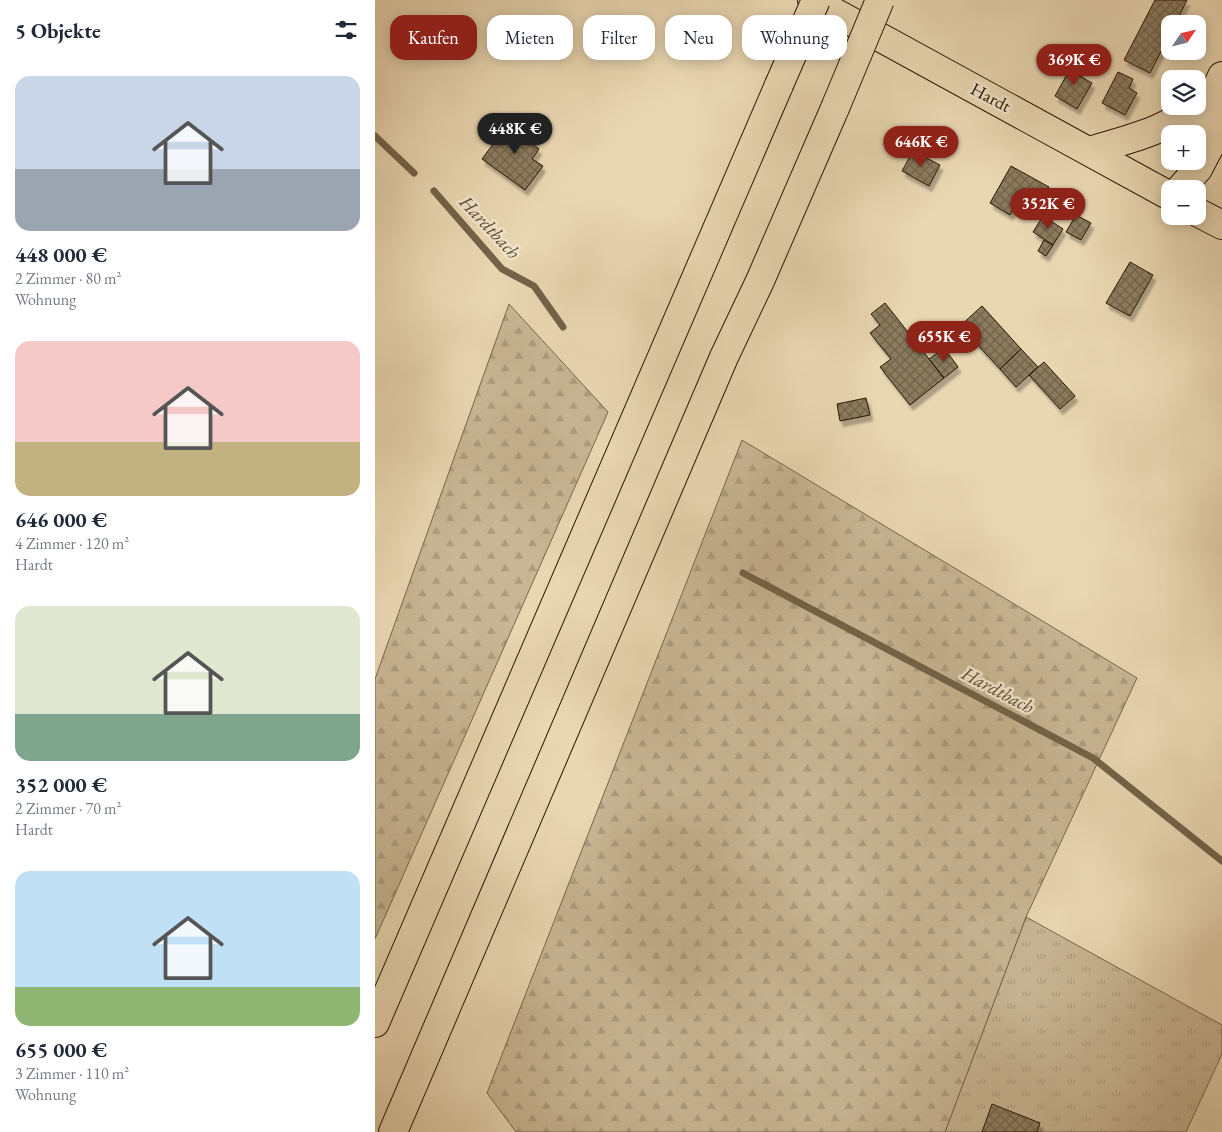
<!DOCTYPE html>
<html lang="de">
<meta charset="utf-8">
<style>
:root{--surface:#fff;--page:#f2f2f3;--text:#1f2937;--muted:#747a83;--accent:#8f2418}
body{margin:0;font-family:"EB Garamond",serif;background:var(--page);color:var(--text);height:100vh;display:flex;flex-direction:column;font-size:19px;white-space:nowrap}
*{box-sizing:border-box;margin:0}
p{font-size:16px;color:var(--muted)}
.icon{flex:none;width:28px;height:28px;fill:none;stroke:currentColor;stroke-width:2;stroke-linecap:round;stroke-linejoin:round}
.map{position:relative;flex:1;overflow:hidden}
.details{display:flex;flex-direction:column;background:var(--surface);width:375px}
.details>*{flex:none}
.banner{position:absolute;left:15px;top:15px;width:475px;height:45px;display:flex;gap:10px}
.needle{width:32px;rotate:55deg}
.tools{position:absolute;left:786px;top:15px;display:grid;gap:10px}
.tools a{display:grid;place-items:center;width:45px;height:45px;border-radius:10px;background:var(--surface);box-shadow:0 2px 12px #0003;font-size:25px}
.price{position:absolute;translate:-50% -42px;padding:0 11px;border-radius:18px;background:var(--accent);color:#fff;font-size:16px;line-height:32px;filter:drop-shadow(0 1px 2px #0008)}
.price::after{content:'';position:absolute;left:50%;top:30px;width:15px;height:11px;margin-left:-8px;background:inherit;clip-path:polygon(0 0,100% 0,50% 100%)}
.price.selected{background:#222;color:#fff}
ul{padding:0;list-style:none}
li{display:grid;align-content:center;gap:10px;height:265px;padding:0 15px}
li span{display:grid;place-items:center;height:155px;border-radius:15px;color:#555}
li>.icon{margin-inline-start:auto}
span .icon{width:90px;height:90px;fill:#fffc;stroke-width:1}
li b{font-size:21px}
h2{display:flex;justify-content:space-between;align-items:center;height:60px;padding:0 15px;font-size:21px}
.tag{padding:0 18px;border-radius:15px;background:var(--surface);box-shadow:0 2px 12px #0003;font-size:18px;line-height:45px}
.tag.selected{background:var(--accent);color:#fff}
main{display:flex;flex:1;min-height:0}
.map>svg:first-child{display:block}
.grass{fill:url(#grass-tufts);stroke:#77664b}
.forest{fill:url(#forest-firs);stroke:#77664b}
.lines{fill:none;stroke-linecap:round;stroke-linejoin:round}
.stream{stroke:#736348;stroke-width:7}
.building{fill:url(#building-cross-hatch);stroke:#261702;filter:url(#shadow)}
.primary-casing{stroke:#261702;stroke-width:30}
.highway-casing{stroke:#261702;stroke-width:30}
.primary{stroke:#e9d7b2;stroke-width:28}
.highway{stroke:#e9d7b2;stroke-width:28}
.highway-bridge-casing{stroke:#261702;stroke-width:30;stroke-linecap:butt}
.highway-bridge{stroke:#e9d7b2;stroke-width:28}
.labels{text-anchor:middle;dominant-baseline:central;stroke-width:5;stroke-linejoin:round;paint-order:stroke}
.street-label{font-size:18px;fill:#261702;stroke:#f1e5cd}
.water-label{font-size:19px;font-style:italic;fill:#5a4a30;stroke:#f1e5cd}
</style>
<main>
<section class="details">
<h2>5 Objekte<svg class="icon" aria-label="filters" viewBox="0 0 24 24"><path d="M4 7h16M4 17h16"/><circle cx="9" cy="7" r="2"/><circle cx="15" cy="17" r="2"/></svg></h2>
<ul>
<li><span style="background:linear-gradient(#c9d6e8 60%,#9aa5b1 0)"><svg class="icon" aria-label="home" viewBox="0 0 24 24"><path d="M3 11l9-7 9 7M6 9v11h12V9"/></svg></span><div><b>448 000 €</b><p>2 Zimmer · 80 m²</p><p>Wohnung</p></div></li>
<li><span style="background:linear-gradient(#f6c9c9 65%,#c2b280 0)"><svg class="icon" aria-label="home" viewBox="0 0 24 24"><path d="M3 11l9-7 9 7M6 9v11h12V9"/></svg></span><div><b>646 000 €</b><p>4 Zimmer · 120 m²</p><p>Hardt</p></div></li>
<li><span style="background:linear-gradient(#dfe7d0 70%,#7fa58c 0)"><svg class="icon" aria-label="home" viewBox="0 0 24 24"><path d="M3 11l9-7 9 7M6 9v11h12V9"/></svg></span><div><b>352 000 €</b><p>2 Zimmer · 70 m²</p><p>Hardt</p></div></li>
<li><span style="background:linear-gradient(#bfe0f5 75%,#8fb573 0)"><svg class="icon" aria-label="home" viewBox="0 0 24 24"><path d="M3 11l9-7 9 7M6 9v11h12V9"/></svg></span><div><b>655 000 €</b><p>3 Zimmer · 110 m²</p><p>Wohnung</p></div></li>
</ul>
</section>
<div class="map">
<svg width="847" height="1132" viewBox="0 0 847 1132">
<defs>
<pattern id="grass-tufts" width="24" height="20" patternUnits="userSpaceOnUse" patternTransform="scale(1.25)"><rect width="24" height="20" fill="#c8b694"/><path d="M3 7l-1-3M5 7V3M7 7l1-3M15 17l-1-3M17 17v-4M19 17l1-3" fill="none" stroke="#ac9c7e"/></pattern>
<pattern id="forest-firs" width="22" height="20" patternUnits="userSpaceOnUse" patternTransform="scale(1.25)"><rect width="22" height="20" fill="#c8b694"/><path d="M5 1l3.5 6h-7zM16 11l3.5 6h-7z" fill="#ac9c7e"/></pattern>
<pattern id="building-cross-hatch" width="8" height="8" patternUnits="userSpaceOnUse" patternTransform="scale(1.25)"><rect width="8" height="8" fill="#8b7b5e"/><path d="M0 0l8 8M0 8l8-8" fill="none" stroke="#71644b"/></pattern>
<filter id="shadow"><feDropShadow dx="3" dy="5.5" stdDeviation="1" flood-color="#0004"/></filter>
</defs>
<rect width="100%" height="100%" fill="#e9d7b2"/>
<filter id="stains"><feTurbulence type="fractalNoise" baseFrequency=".004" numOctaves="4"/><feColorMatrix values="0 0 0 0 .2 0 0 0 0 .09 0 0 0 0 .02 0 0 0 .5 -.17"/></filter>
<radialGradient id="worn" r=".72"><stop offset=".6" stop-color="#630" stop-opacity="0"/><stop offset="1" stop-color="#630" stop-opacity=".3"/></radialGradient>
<!-- grass -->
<path class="grass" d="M651 917 847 1025V1054L811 1132H570Z"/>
<!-- forest -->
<path class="forest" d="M134 304 233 412 0 939V679Z
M367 440 762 678 651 917 570 1132H141L112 1093Z"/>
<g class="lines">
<!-- stream -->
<path class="stream" d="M0 136 39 173
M59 191 127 269 159 286 188 327
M368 573 718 758 847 861"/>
</g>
<!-- building -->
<path class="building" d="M780 0H812L800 24H795V34L775 73 749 60Z
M701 58 710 63 703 75 717 83 702 109 680 96Z
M743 72 758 79 754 88 762 93 750 115 727 103Z
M136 120 154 133 153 135 161 140 158 145 164 149 157 159 168 166 150 190 107 159Z
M538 151 565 165 554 186 527 171Z
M636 166 674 187 658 214 641 204 635 215 615 203Z
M701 215 716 223 706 240 691 232Z
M668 216 688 229 678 245 658 232Z
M669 240 678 245 671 256 663 251Z
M755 262 778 275 755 316 731 303Z
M510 303 569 378 535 405 505 367 516 359 495 333 505 325 496 314Z
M607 306 646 349 625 369 585 326Z
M569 348 583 367 569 378 554 359Z
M646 349 663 367 641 387 625 369Z
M669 362 700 396 685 409 654 375Z
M491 398 495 415 465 421 462 404Z
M617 1104 665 1123 662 1132H607Z"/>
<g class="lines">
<!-- primary casing -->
<g class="primary-casing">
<path id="primary" d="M437 0 795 196
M822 212 847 225"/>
</g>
<!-- highway casing -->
<g class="highway-casing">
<path id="highway" d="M821 134 847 76
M715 151C748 140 793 132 817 106
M805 189 823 169 847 123
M0 1023 404 85
M18 1132 349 357 385 281 460 108"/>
</g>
<!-- primary -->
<use href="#primary" class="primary"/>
<!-- highway -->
<use href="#highway" class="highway"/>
<!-- highway-bridge casing -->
<g class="highway-bridge-casing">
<path id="highway-bridge" d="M404 85 441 0
M460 108 505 0"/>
</g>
<!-- highway-bridge -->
<use href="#highway-bridge" class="highway-bridge"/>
</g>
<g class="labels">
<!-- street labels -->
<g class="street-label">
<text transform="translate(616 97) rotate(28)">Hardt</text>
</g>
<!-- water labels -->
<g class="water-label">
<text transform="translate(115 227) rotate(47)">Hardtbach</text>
<text transform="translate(623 690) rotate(28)">Hardtbach</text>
</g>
</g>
<rect width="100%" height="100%" filter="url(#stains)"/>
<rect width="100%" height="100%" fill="url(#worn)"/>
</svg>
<div class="tools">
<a><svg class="needle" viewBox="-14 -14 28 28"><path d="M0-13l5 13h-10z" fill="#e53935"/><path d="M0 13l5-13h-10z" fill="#747a83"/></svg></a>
<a><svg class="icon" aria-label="layers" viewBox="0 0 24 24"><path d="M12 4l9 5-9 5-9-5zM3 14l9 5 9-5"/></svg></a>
<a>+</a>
<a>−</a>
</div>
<b class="price" style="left:699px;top:86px">369K €</b>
<b class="price selected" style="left:140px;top:155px">448K €</b>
<b class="price" style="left:546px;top:168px">646K €</b>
<b class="price" style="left:673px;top:230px">352K €</b>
<b class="price" style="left:569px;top:363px">655K €</b>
<div class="banner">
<a class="tag selected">Kaufen</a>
<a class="tag">Mieten</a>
<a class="tag">Filter</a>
<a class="tag">Neu</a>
<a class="tag">Wohnung</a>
</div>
</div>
</main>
